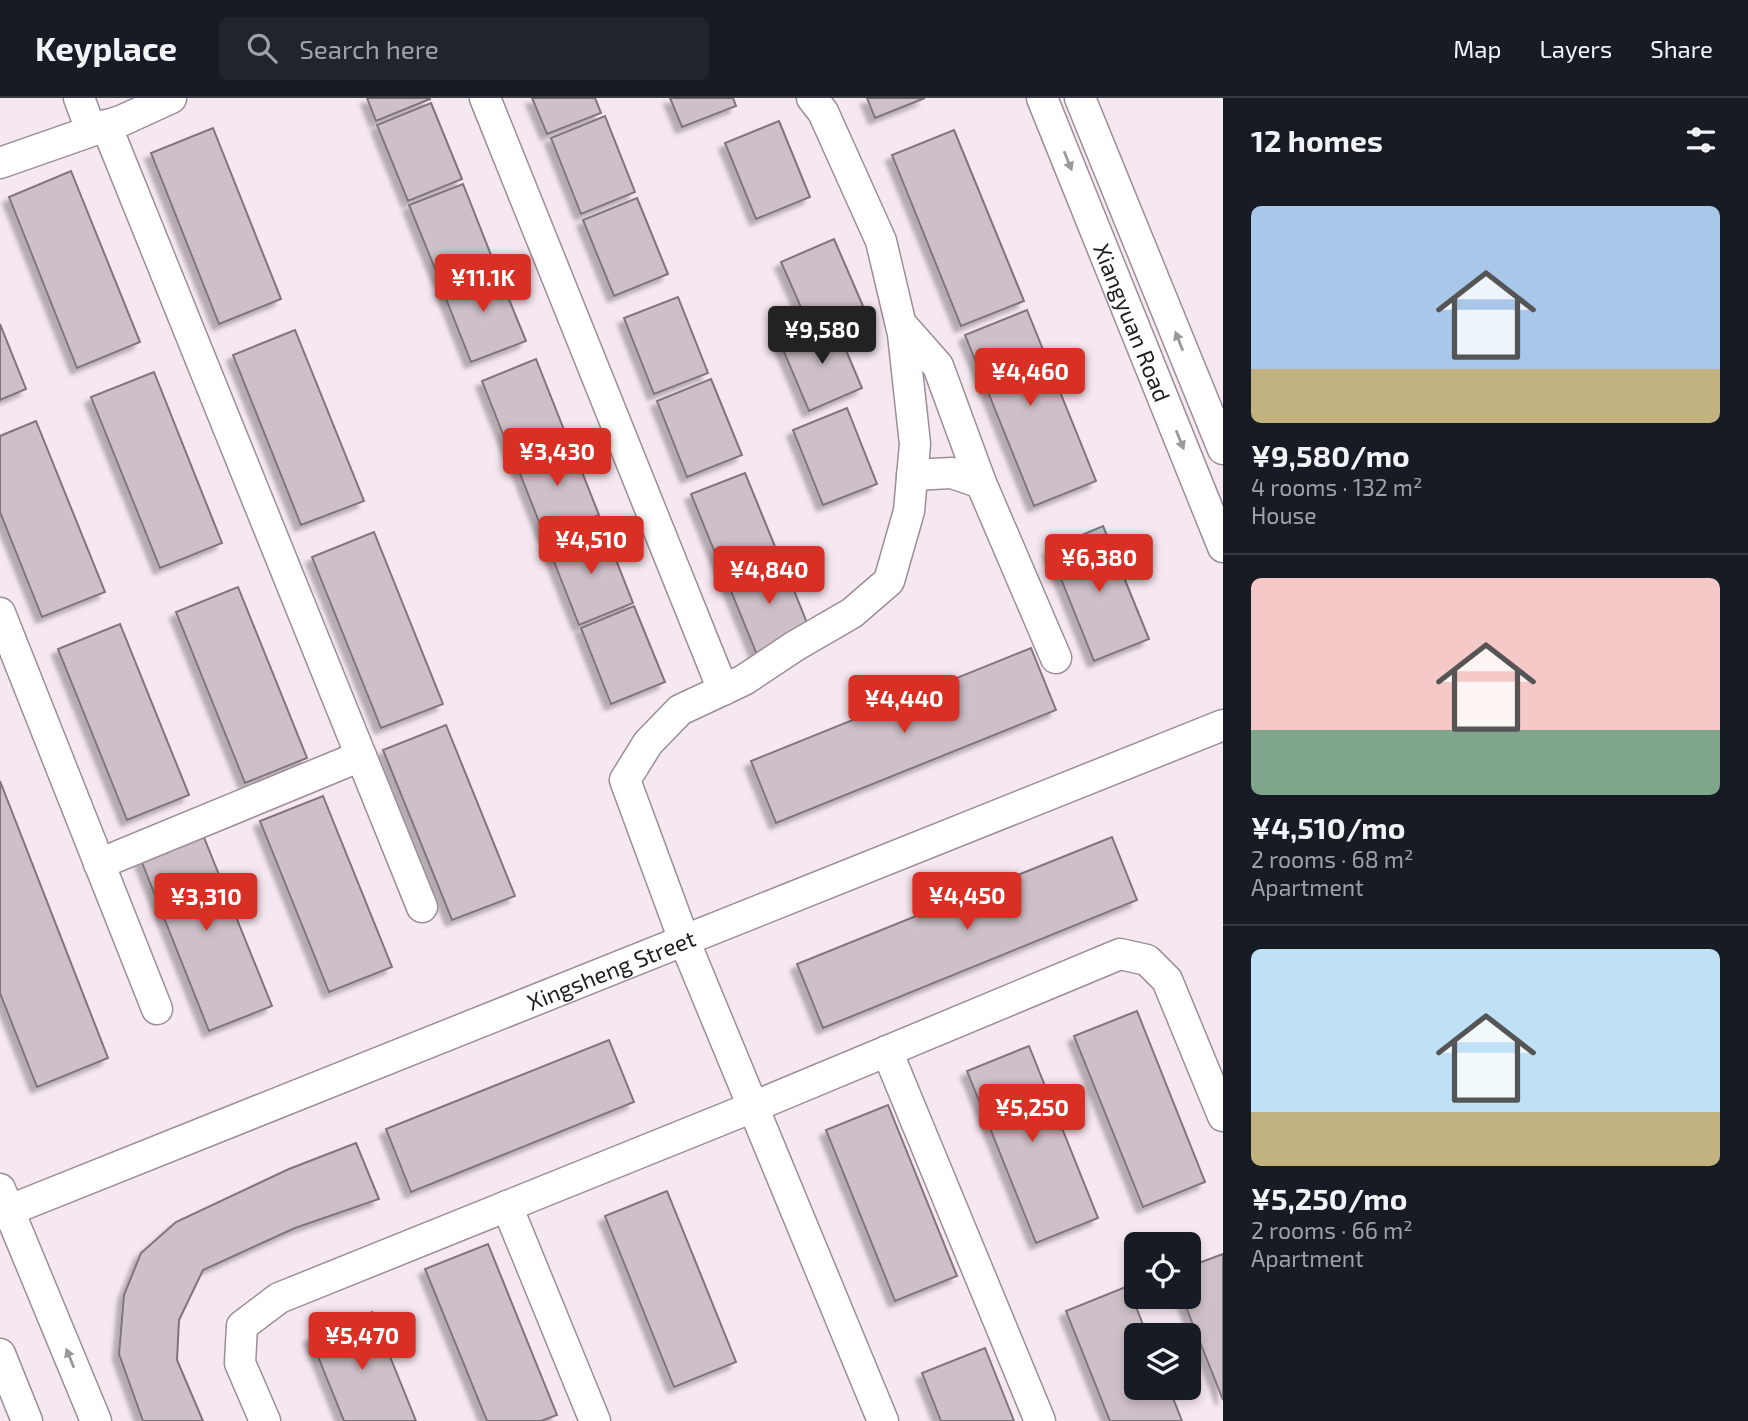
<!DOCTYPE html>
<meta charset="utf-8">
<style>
:root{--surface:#171b24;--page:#20242c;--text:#f1f3f6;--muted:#9ea1a6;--line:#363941;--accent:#d93025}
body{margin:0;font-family:"Exo 2",sans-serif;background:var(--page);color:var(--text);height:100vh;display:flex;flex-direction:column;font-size:26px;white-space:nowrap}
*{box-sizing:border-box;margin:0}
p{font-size:23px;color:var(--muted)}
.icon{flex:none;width:38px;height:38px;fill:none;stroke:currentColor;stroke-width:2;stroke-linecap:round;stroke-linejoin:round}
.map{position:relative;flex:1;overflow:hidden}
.panel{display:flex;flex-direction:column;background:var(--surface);width:525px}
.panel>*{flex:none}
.fabs{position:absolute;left:1124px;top:1134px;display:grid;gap:14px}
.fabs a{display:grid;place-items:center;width:77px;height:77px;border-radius:10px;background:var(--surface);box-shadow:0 4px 10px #0003;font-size:35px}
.price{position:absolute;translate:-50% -60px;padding:0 16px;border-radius:7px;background:var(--accent);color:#fff;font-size:23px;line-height:46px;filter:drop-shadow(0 2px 4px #0008)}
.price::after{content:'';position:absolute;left:50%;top:42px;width:21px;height:16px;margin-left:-10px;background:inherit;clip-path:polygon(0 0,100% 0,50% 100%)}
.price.selected{background:#222;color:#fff}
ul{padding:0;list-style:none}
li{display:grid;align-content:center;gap:14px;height:371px;padding:0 28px}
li+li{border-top:2px solid var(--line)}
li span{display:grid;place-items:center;height:217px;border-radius:10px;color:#555}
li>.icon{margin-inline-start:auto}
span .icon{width:126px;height:126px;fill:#fffc;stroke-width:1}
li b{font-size:30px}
h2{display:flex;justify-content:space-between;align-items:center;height:84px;padding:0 28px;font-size:30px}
header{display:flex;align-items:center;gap:42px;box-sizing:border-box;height:98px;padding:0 35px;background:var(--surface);border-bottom:2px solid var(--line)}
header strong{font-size:33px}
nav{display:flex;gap:38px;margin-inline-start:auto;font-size:24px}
.search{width:490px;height:63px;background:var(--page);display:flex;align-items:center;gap:18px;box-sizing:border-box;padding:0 24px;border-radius:10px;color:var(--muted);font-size:26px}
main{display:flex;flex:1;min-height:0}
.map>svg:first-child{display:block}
.building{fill:#cec0c8;stroke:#80747b;stroke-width:2;filter:url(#shadow)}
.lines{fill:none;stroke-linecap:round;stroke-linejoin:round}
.minor-casing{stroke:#9b8e96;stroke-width:33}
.minor{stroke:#fff;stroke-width:30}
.oneway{fill:#9c999b}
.labels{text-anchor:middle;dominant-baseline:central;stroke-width:5;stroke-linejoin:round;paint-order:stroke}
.street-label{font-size:23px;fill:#221d20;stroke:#fff}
</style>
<header>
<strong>Keyplace</strong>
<div class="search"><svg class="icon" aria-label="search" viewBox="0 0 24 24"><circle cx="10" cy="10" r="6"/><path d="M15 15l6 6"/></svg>Search here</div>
<nav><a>Map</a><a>Layers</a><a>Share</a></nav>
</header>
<main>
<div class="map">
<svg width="1223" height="1323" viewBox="0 0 1223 1323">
<defs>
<filter id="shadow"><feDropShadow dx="-6" dy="6" stdDeviation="2" flood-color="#0004"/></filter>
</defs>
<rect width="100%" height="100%" fill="#f6e8f1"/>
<!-- building -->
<path class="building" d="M367 0H430V1L376 23Z
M532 0H595L601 15 547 36Z
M670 0H733L736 8 682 29Z
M867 0H925L875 20Z
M431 5 462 81 408 103 377 27Z
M605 18 635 94 581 116 551 40Z
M779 23 810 99 756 121 725 45Z
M213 30 281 201 219 226 151 55Z
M954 32 1024 203 961 228 892 57Z
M71 73 140 244 77 270 9 99Z
M463 86 493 162 440 183 409 107Z
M637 100 668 176 614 198 583 122Z
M834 141 863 208 810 230 781 164Z
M495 167 526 243 471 264 441 188Z
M678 199 708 275 654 296 624 220Z
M1027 212 1096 383 1034 408 965 237Z
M834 224 862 290 809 313 781 247Z
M0 226 26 291 0 302Z
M295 232 364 403 301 427 233 257Z
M536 261 566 337 512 359 482 283Z
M154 274 222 445 160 470 91 299Z
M711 281 742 357 687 379 657 303Z
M847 310 877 386 823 407 793 332Z
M36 323 105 494 42 519 0 414V338Z
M569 341 599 417 545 439 515 363Z
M745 375 776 451 722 472 691 396Z
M1103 428 1149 541 1094 563 1049 451Z
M603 429 633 505 579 527 549 451Z
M374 434 443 606 381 630 312 459Z
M781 460 811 535 757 557 726 481Z
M238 489 307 660 245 685 176 514Z
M634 508 665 584 611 606 581 530Z
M120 526 189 697 127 722 58 551Z
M1031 550 1056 612 776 725 751 663Z
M446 627 515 798 452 822 383 652Z
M0 683 108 960 37 989 0 895Z
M323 698 392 869 329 894 260 723Z
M203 737 272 908 209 933 141 762Z
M1112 739 1137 802 823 930 797 866Z
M1137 913 1205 1084 1143 1109 1074 938Z
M609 942 634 1004 411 1094 386 1031Z
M1029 948 1098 1120 1036 1145 967 973Z
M888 1007 957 1178 895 1203 826 1032Z
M356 1045 379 1101 295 1130 203 1172 179 1222 177 1262 203 1323H143L119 1256 124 1197 141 1155 176 1124 289 1071Z
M667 1093 736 1264 674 1289 605 1118Z
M488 1146 557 1317 541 1323H487L425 1171Z
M1223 1156V1302L1182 1199H1188V1169Z
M1128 1188 1147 1237H1136V1290H1169L1182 1323H1110L1066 1213Z
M372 1214 416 1323H344L310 1239Z
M985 1250 1014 1323H941L922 1275Z"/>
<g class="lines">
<!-- minor casing -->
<g class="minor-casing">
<g id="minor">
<path d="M79 0 91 32"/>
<path d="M485 0 723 592"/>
<path d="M812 0 823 14 881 143 903 236 915 346 909 413 889 483 852 515 795 548 744 582 680 612 648 645 625 682 684 842 883 1323"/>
<path id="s1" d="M1042 0 1223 449"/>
<path d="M1080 0 1223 351"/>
<path d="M106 27 422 809"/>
<path d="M0 65 123 22 171 0"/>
<path d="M901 226 938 268 981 385"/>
<path d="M912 377 952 375 981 385 1056 560"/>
<path d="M0 515 157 911"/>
<path d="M99 766 361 658"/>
<path d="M887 953 1040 1323"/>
<path d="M0 1091 96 1323"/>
<path d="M507 1108 595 1323"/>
<path id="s2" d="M0 1116 1223 627"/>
<path d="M0 1256 27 1323"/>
<path d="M265 1323 240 1265 242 1228 279 1200 753 1009 1120 856 1147 862 1167 882 1223 1018"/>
</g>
</g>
<!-- minor -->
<use href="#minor" class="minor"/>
</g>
<!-- one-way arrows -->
<defs><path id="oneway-solid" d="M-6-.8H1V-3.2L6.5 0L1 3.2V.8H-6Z" transform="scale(1.75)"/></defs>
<g class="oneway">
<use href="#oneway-solid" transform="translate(1068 63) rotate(68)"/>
<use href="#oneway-solid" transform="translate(1179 243) rotate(-112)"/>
<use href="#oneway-solid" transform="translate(1180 342) rotate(68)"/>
<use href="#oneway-solid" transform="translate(70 1260) rotate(-112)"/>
</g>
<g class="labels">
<!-- street labels -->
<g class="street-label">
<text stroke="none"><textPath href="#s1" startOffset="242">Xiangyuan Road</textPath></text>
<text stroke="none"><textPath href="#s2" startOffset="658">Xingsheng Street</textPath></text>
</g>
</g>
</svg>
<div class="fabs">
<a><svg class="icon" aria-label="locate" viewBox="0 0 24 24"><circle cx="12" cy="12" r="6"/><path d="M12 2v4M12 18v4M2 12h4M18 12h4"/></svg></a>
<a><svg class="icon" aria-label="layers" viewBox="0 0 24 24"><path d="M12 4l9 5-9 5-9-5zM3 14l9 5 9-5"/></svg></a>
</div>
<b class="price" style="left:483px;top:216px">¥11.1K</b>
<b class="price selected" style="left:822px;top:268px">¥9,580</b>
<b class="price" style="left:1030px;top:310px">¥4,460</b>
<b class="price" style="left:557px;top:390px">¥3,430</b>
<b class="price" style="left:591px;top:478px">¥4,510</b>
<b class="price" style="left:1099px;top:496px">¥6,380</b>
<b class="price" style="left:769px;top:508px">¥4,840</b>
<b class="price" style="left:904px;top:637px">¥4,440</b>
<b class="price" style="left:967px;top:834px">¥4,450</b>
<b class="price" style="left:206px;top:835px">¥3,310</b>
<b class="price" style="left:1032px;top:1046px">¥5,250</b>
<b class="price" style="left:362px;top:1274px">¥5,470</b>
</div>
<section class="panel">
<h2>12 homes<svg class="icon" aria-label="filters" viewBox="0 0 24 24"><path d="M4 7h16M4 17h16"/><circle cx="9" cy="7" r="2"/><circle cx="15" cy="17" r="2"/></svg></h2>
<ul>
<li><span style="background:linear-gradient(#a9c7e8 75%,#c2b280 0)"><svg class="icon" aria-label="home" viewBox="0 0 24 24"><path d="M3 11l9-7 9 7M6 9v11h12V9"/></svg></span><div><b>¥9,580/mo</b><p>4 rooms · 132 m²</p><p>House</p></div></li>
<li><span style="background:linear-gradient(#f6c9c9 70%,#7fa58c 0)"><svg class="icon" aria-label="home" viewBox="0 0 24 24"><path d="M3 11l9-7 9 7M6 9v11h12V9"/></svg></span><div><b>¥4,510/mo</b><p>2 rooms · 68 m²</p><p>Apartment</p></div></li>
<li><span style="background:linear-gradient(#bfe0f5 75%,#c2b280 0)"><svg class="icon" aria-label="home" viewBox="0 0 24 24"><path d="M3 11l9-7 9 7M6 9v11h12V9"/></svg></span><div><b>¥5,250/mo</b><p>2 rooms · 66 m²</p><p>Apartment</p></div></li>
</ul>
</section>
</main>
